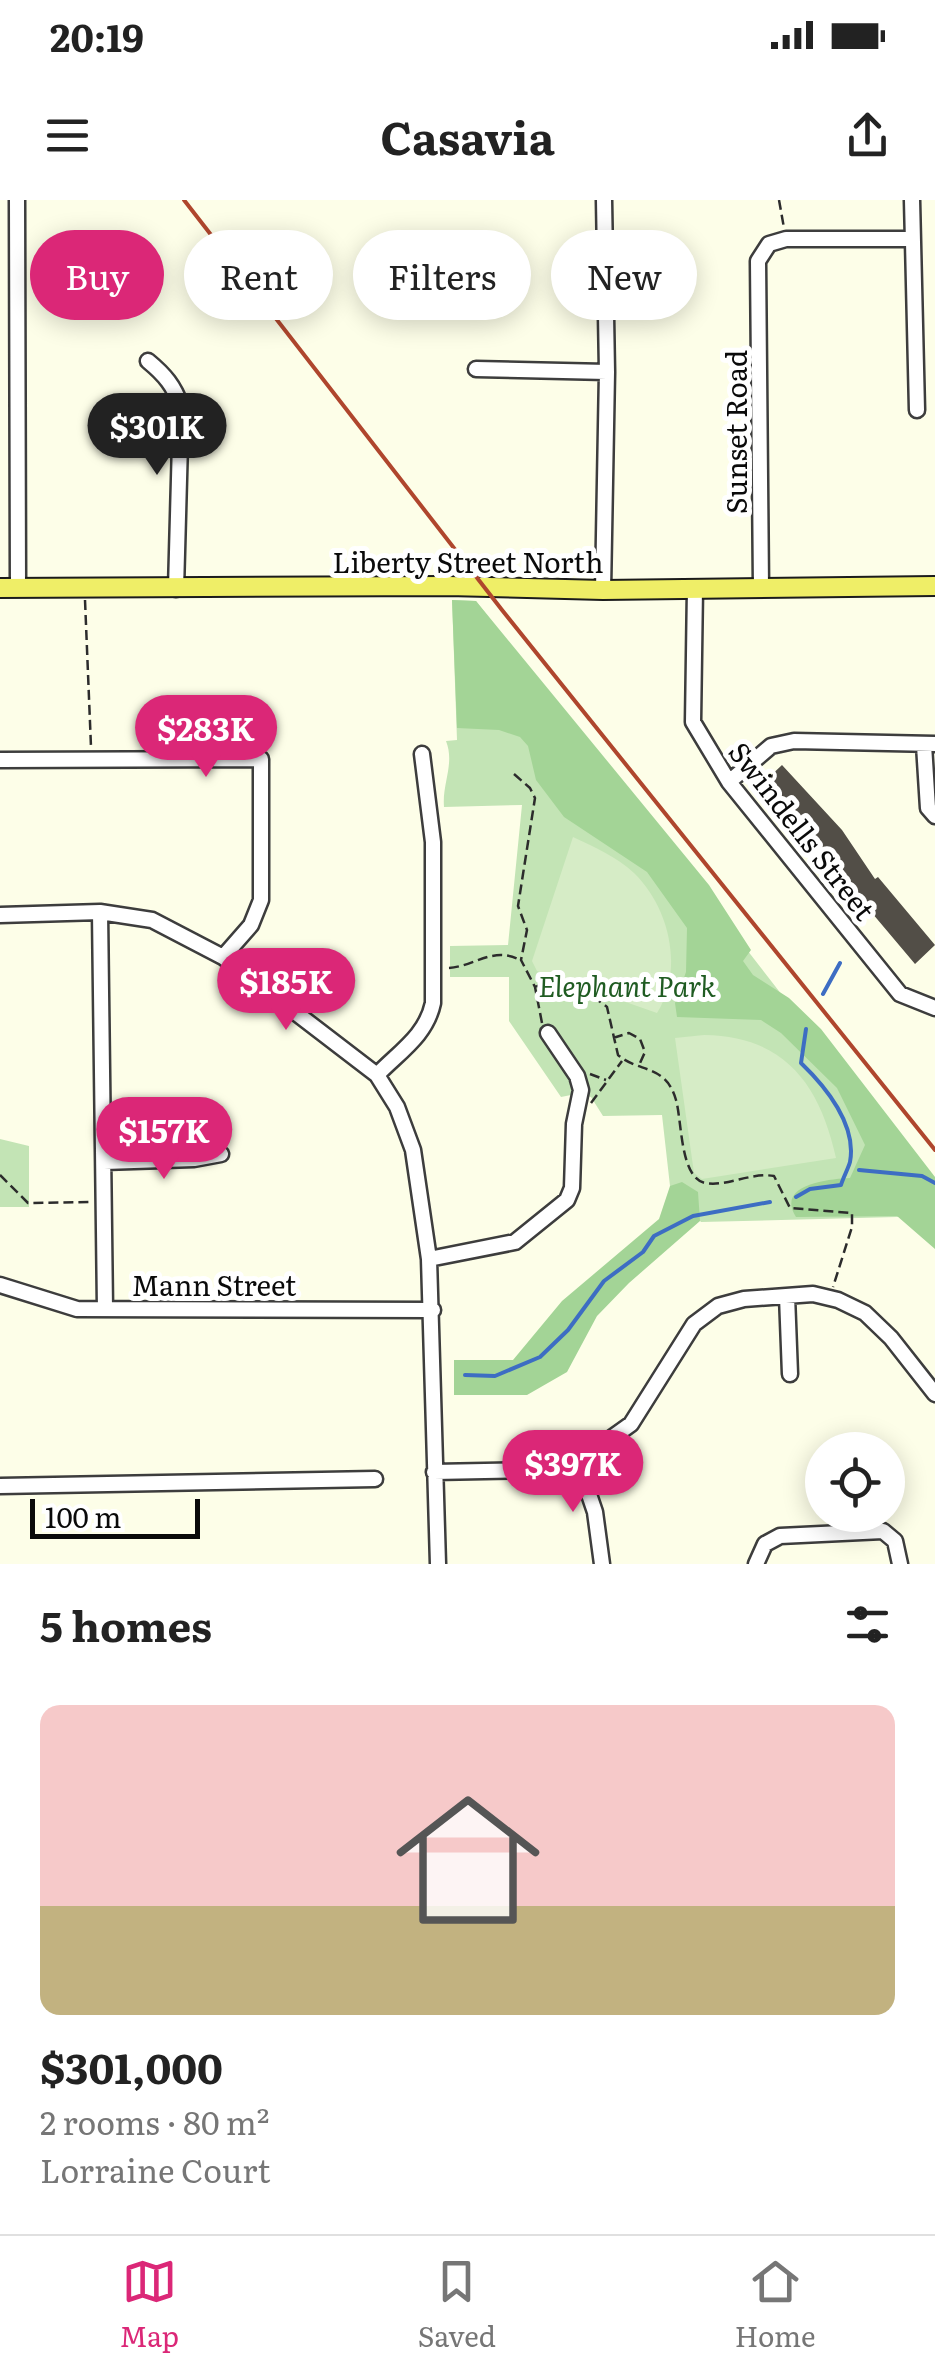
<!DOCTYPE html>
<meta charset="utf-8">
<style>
:root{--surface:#fff;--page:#f2f2f2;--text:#222;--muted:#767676;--line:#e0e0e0;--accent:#db2777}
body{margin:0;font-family:Literata,serif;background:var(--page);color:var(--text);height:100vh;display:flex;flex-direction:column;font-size:38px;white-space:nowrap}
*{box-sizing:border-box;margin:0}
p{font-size:32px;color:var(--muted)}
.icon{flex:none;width:55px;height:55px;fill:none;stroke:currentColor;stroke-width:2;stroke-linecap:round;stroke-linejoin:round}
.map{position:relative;height:1364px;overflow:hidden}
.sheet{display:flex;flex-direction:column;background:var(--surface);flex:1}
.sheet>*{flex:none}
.guide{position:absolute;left:30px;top:30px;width:875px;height:90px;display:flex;gap:20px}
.tools{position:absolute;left:805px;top:1232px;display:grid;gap:20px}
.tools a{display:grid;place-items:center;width:100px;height:100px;border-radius:50%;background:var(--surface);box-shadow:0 5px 25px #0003;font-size:50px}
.scale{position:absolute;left:30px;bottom:25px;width:170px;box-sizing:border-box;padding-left:10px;border:5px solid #0a0a0a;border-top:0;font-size:28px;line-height:35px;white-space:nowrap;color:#0a0a0a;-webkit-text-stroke:8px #fff;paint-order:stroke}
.price{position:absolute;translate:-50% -85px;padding:0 22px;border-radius:35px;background:var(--accent);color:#fff;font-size:32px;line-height:65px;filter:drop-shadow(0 2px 5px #0008)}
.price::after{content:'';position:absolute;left:50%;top:60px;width:30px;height:22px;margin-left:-15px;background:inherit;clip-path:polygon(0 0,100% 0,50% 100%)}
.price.on{background:#222;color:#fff}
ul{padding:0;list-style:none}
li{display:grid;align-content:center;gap:20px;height:530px;padding:0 40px}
li span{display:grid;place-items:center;height:310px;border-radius:20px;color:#555}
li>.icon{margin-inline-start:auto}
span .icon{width:180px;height:180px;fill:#fffc;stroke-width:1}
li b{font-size:42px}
h2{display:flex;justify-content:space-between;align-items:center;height:120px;padding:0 40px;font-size:42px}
.chip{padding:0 35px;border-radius:45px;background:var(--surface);box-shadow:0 5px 25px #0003;font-size:35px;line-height:90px}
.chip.on{background:var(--accent);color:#fff}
.status{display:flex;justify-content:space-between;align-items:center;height:70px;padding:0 50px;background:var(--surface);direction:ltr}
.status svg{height:28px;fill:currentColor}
header{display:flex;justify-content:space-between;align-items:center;height:130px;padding:0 40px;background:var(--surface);font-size:45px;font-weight:700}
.menu{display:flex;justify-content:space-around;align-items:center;height:140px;border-top:2px solid var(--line);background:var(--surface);font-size:28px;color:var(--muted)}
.menu a{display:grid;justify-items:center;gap:5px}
.menu .on{color:var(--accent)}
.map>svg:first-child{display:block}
.green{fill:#c3e4b5}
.forest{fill:#a3d496}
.pitch{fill:#d6ecc6}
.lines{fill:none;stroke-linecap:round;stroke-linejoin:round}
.stream{stroke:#3d6dc3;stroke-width:4}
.building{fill:#524e47}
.minor-casing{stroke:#3d3d3d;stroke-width:19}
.major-casing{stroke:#1b1b1b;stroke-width:22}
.path{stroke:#2c2c2c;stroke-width:2.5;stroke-dasharray:10 5;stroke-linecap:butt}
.minor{stroke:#fff;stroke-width:14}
.major{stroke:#efee67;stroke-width:18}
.rail{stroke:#af462d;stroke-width:4}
.labels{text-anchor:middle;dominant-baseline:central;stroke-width:10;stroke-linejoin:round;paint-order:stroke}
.street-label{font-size:28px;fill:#0a0a0a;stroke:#fff}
.park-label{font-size:28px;font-style:italic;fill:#205c22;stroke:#fff}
</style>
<div class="status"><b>20:19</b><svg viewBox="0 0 49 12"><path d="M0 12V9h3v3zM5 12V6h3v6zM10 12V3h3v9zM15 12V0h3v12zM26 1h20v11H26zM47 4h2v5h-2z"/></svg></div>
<header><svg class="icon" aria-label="menu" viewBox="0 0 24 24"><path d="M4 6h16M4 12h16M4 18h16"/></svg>Casavia<svg class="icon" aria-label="share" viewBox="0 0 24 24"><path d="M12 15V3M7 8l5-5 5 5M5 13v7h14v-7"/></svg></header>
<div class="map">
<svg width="935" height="1364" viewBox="0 0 935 1364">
<rect width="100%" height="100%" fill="#fdfee8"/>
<!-- green -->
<path class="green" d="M452 400 476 401 935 992V1016L701 1022 670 986 662 915 603 916 591 897 576 894 561 897 509 821V777H450V746L508 745 522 605 444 607C442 583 455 564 446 541L457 540Z
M0 939 29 946V1007H0Z"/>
<!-- forest -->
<path class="forest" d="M452 400 476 401 709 685 751 750 743 761 753 775 789 798 821 829 935 977V1049L897 1016 796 1017C775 984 830 979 850 978L865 945 837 888 781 833 761 820 677 817 675 803 686 772 687 728 647 672 564 617 536 580 528 546 520 537 499 530 457 528Z
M682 982 698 992 700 1021 629 1083 597 1116 567 1172 527 1195H454V1160H513L562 1101 659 1019 670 986Z"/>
<!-- pitch -->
<path class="pitch" d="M573 637C594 647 617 657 634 673 670 708 684 770 657 813L537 771 532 761Z
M704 835C785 836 820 885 836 958L702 979 694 973 675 838Z"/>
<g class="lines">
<!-- stream -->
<path class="stream" d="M823 794 840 763
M859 970 922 976 935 983
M796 997 810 989 841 985C843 978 848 969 850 962 857 925 826 887 801 863L806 829
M465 1175 495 1176 540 1157 568 1130 604 1081 643 1052 654 1036 693 1016 770 1002"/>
</g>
<!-- building -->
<path class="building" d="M782 565 842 630 875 679 878 677 935 745 915 764 872 713 821 645 764 582Z"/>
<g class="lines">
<!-- minor casing -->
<g class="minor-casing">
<path id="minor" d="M17 0 18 388
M912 0 917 210
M148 161C165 175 174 186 181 206L176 389
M476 169 607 172
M761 387 758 61 769 44 786 39H912
M695 388 693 522 729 582 900 794 935 808
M603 390 607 172 604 0
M924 545 928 608 935 616
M0 560 261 559V700L251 725 223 757
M729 582 771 546 794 541 935 544
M100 712 105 1109
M0 715 100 712 152 720 223 757 377 875 397 907 413 950 429 1059 438 1364
M377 875C399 852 426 836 433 803V642L422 554
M104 962 194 959 221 954
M429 1059 515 1042 567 1000 572 988 574 924 581 890 577 876 548 833
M0 1085 77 1109 433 1110
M787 1096 790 1174
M578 1262 595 1312 602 1364
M434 1272 535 1270 578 1262 631 1224 694 1124 718 1106 744 1099 813 1094 838 1100 865 1113 891 1138 935 1194
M0 1286 375 1279
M756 1364 765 1344 780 1336 883 1331 895 1341 900 1364"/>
</g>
<!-- major casing -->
<g class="major-casing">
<path id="major" d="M0 388 448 386 603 390 935 386"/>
</g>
<!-- path -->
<path class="path" d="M779 0 784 28
M85 400 91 547
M514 574 530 588 535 598 518 706 527 730 521 760 535 787 542 823
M449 768C475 766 493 746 520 760
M535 787C555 777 590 793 607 807L618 855C639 873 666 864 676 900 682 921 680 978 705 983 727 987 751 972 774 976L790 1008 852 1013V1027L833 1087
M613 838 629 833 640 839 645 852 640 863
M590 874 606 880
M591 903 622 861
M0 975 28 1003 92 1002"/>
<!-- minor -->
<use href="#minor" class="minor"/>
<!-- major -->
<use href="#major" class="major"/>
<!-- rail -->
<path class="rail" d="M184 0 502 410 935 950"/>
</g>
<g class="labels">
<!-- street labels -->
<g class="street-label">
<text transform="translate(735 232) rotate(-90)">Sunset Road</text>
<text x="468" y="361">Liberty Street North</text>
<text transform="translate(803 630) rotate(52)">Swindells Street</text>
<text x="214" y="1084">Mann Street</text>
</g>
<!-- park labels -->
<g class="park-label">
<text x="627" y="785">Elephant Park</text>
</g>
</g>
</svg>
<div class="tools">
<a><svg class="icon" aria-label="locate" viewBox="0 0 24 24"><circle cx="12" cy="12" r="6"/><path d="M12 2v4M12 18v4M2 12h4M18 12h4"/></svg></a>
</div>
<div class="scale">100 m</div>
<b class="price on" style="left:157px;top:278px">$301K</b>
<b class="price" style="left:206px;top:580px">$283K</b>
<b class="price" style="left:286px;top:833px">$185K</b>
<b class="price" style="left:164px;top:982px">$157K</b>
<b class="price" style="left:573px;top:1315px">$397K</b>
<div class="guide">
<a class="chip on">Buy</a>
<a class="chip">Rent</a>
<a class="chip">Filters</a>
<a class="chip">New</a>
</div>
</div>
<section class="sheet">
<h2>5 homes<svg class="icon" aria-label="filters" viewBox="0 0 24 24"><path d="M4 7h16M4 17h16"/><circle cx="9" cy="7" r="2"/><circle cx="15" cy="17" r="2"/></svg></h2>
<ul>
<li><span style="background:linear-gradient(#f6c9c9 65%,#c2b280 0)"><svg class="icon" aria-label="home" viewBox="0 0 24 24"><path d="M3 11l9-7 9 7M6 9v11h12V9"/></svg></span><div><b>$301,000</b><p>2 rooms · 80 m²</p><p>Lorraine Court</p></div></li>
</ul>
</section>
<nav class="menu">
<a class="on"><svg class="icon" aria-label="map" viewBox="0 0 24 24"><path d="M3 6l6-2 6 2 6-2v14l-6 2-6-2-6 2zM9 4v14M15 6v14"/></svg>Map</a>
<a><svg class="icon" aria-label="saved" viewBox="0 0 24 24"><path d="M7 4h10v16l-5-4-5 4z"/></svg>Saved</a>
<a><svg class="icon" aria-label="home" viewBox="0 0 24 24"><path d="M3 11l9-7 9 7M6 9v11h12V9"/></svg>Home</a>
</nav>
